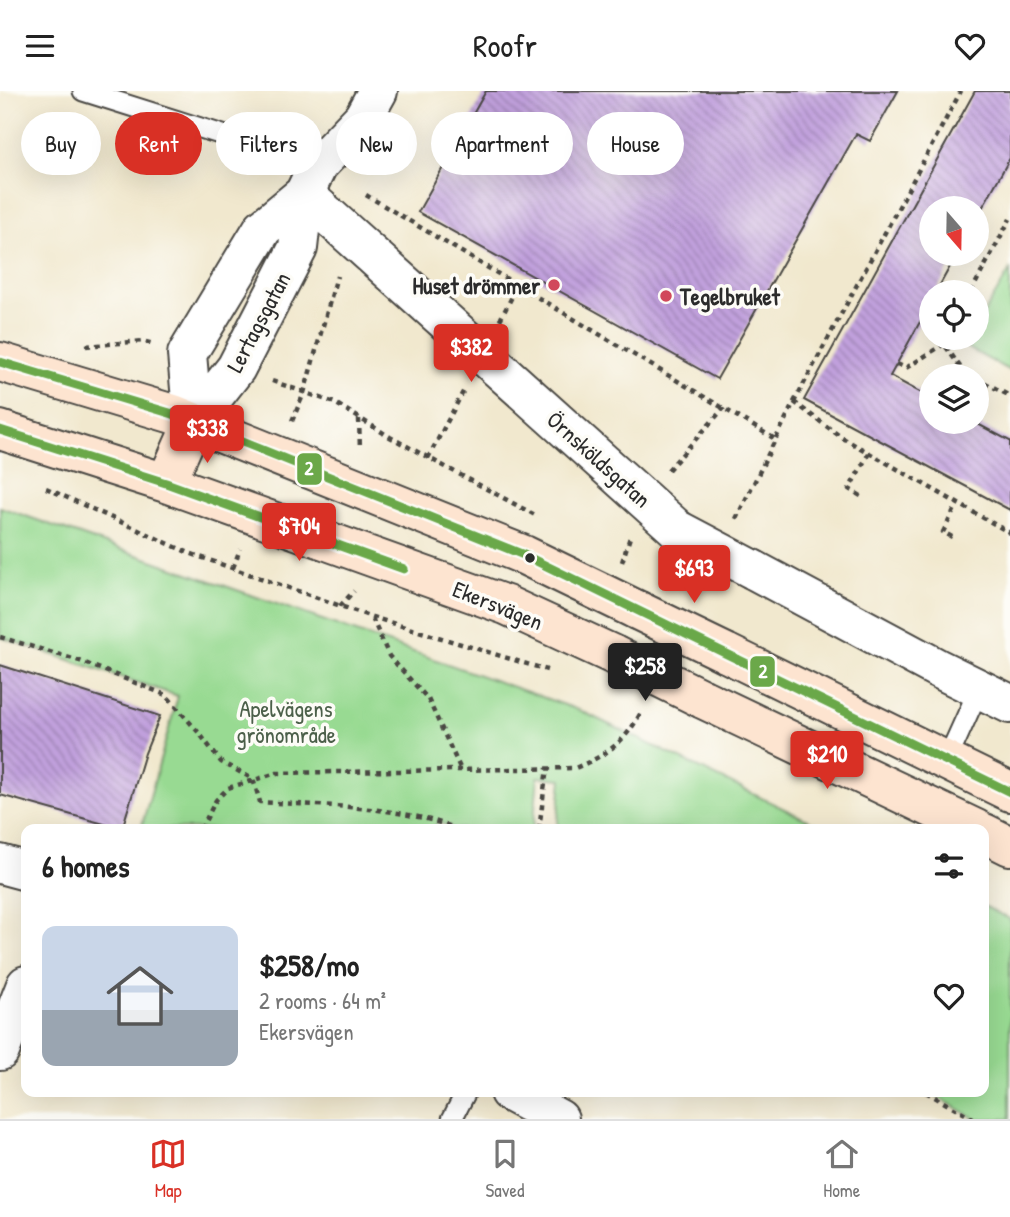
<!DOCTYPE html>
<meta charset="utf-8">
<style>
:root{--surface:#fff;--page:#f2f2f2;--text:#222;--muted:#767676;--line:#e0e0e0;--accent:#d93025}
body{margin:0;font-family:"Patrick Hand",sans-serif;background:var(--page);color:var(--text);height:100vh;display:flex;flex-direction:column;font-size:26px;white-space:nowrap}
*{box-sizing:border-box;margin:0}
p{font-size:23px;color:var(--muted)}
.icon{flex:none;width:38px;height:38px;fill:none;stroke:currentColor;stroke-width:2;stroke-linecap:round;stroke-linejoin:round}
.map{position:relative;flex:1;overflow:hidden}
.sheet{position:absolute;left:21px;top:733px;width:968px;height:273px;display:flex;flex-direction:column;background:var(--surface);border-radius:14px;box-shadow:0 7px 28px #0002}
.sheet>*{flex:none}
.top-card{position:absolute;left:21px;top:21px;width:970px;height:63px;display:flex;gap:14px}
.needle{width:46px;rotate:160deg}
.buttons{position:absolute;left:919px;top:105px;display:grid;gap:14px}
.buttons a{display:grid;place-items:center;width:70px;height:70px;border-radius:50%;background:var(--surface);box-shadow:0 7px 28px #0002;font-size:35px}
.price{position:absolute;translate:-50% -60px;padding:0 16px;border-radius:7px;background:var(--accent);color:#fff;font-size:23px;line-height:46px;filter:drop-shadow(0 2px 4px #0008)}
.price::after{content:'';position:absolute;left:50%;top:42px;width:21px;height:16px;margin-left:-10px;background:inherit;clip-path:polygon(0 0,100% 0,50% 100%)}
.price.selected{background:#222;color:#fff}
ul{padding:0;list-style:none}
li{display:flex;align-items:center;gap:21px;height:175px;padding:0 21px}
li+li{border-top:2px solid var(--line)}
li span{display:grid;place-items:center;flex:none;width:196px;height:140px;border-radius:14px;color:#555}
li>.icon{margin-inline-start:auto}
span .icon{width:84px;height:84px;fill:#fffc;stroke-width:1}
li b{font-size:30px}
h2{display:flex;justify-content:space-between;align-items:center;height:84px;padding:0 21px;font-size:30px}
.tag{padding:0 24px;border-radius:32px;background:var(--surface);box-shadow:0 7px 28px #0002;font-size:24px;line-height:63px}
.tag.selected{background:var(--accent);color:#fff}
header{display:flex;justify-content:space-between;align-items:center;height:91px;padding:0 21px;background:var(--surface);font-size:32px;font-weight:600}
.tabs{display:flex;justify-content:space-around;align-items:center;height:98px;border-top:2px solid var(--line);background:var(--surface);font-size:19px;color:var(--muted)}
.tabs a{display:grid;justify-items:center;gap:4px}
.tabs .selected{color:var(--accent)}
.map>svg:first-child{display:block}
.green{fill:#98da92;stroke:#62825e;stroke-width:2}
.building{fill:url(#building-back-hatch)}
.lines{fill:none;stroke-linecap:round;stroke-linejoin:round}
.lane-casing{stroke:#494743;stroke-width:23}
.street-casing{stroke:#494743;stroke-width:42}
.secondary-casing{stroke:#494743;stroke-width:42}
.path{stroke:#494743;stroke-width:4.5;stroke-dasharray:5 5;stroke-linecap:butt}
.lane{stroke:#fff;stroke-width:19}
.street{stroke:#fff;stroke-width:38}
.secondary{stroke:#fde4d0;stroke-width:38}
.street-bridge-casing{stroke:#494743;stroke-width:42;stroke-linecap:butt}
.secondary-bridge-casing{stroke:#494743;stroke-width:42;stroke-linecap:butt}
.street-bridge{stroke:#fff;stroke-width:38}
.secondary-bridge{stroke:#fde4d0;stroke-width:38}
.bus-1-casing{stroke:#fdfcf7;stroke-width:14}
.bus-1{stroke:#6ba849;stroke-width:9}
.poi-dot{fill:#d1495b;stroke:#fdfcf7;stroke-width:2.5}
.bus-dot{fill:#2b2b2b;stroke:#fdfcf7;stroke-width:2.5}
.labels{text-anchor:middle;dominant-baseline:central;stroke-width:7;stroke-linejoin:round;paint-order:stroke}
.poi-label{font-size:23px;font-weight:bold;fill:#2b2b2b;stroke:#fdfcf7;text-anchor:end}
.street-label{font-size:23px;fill:#2b2b2b;stroke:#fdfcf7}
.park-label{font-size:23px;fill:#4c604a;stroke:#fdfcf7}
.line-badge{stroke:#fdfcf7;stroke-width:2.5}
.badge-label{font-size:19px;text-anchor:middle;font-weight:bold;fill:#fff}
</style>
<header><svg class="icon" aria-label="menu" viewBox="0 0 24 24"><path d="M4 6h16M4 12h16M4 18h16"/></svg>Roofr<svg class="icon" aria-label="heart" viewBox="0 0 24 24"><path d="M12 20l-8-8c-3-5 5-10 8-4 3-6 11-1 8 4z"/></svg></header>
<div class="map">
<svg width="1010" height="1028" viewBox="0 0 1010 1028">
<defs>
<pattern id="building-back-hatch" width="6" height="6" patternUnits="userSpaceOnUse" patternTransform="scale(1.75)"><rect width="6" height="6" fill="#c1a0dd"/><path d="M-1 5l2 2M0 0l6 6M5-1l2 2" fill="none" stroke="#9d83b3"/></pattern>
</defs>
<rect width="100%" height="100%" fill="#fdfcf7"/>
<filter id="ink" filterUnits="userSpaceOnUse"><feTurbulence type="fractalNoise" baseFrequency=".0143" numOctaves="2"/><feDisplacementMap in="SourceGraphic" scale="14" xChannelSelector="R" yChannelSelector="G"/><feConvolveMatrix kernelMatrix="1 2 1 2 8 2 1 2 1" color-interpolation-filters="sRGB"/></filter>
<filter id="wash" filterUnits="userSpaceOnUse"><feTurbulence type="fractalNoise" baseFrequency=".00686" numOctaves="4" result="noise"/><feDisplacementMap in="SourceGraphic" scale="28" xChannelSelector="R" yChannelSelector="G"/><feGaussianBlur stdDeviation="1.57" result="paint"/><feColorMatrix in="noise" values="0 0 0 0 0 0 0 0 0 0 0 0 0 0 0 0 0 1.4 0 .05"/><feComposite in="paint" operator="in"/></filter>
<g filter="url(#wash)">
<rect width="100%" height="100%" fill="#f1e8ce"/>
<!-- green -->
<path class="green" d="M1010 179V280L964 255 968 247H976L977 234Z
M0 416 579 619 826 738H557L562 688 538 686 533 738H455L438 731 433 738H141L178 605 0 546Z
M984 815 1010 828V1028H976L929 1001H984Z"/>
<g id="blocks">
<!-- building -->
<path class="building" d="M486 0H898L870 50 856 43 717 288 418 121Z
M975 0H1010V67L976 128V117H931V163H957L936 201H931V211L890 285 931 307V331H974L1010 350V419L804 309Z
M0 574 160 625 145 662 122 738 0 704Z"/>
</g>
</g>
<g filter="url(#ink)">
<use href="#blocks" fill-opacity="0" stroke="#494743" stroke-width="2"/>
<g class="lines">
<!-- lane casing -->
<g class="lane-casing">
<path id="lane" d="M83 0 318 74
M947 669 979 598
M452 1028 466 1001"/>
</g>
<!-- street casing -->
<g class="street-casing">
<path id="street" d="M304 103 678 439
M193 332 236 277 298 157 304 103 318 74 363 27 378 0
M193 332 187 263 263 137 304 103
M754 479 937 577 1010 613
M0 773 26 780
M0 960 26 894
M509 1001 559 1028"/>
</g>
<!-- secondary casing -->
<g class="secondary-casing">
<path id="secondary" d="M0 271 173 323 524 464 637 519
M0 339 166 392 506 514 614 564
M166 392 193 332
M726 562 1010 701
M703 608 976 738
M984 742 1010 755"/>
</g>
<!-- path -->
<path class="path" d="M366 104 775 348
M971 201 1010 128
M500 229 518 194
M947 247 944 253 963 280 972 285
M86 255 143 250 153 253
M897 273 906 277 944 253
M976 287 1010 305
M272 290 335 312 390 346 535 424
M794 311 841 346 1010 442
M359 328 360 358
M292 330 304 302 337 185
M428 367 464 299
M668 379 724 317
M46 397 189 462 372 526 547 579
M861 405 849 398 869 362
M736 428 794 311 961 0
M952 446 943 441 958 412
M622 471 630 446
M233 477 240 458
M340 515 354 500
M372 527 389 565 428 608 461 679
M0 546 80 570 166 604 200 643 221 671 253 688 260 711C323 715 398 714 457 738
M201 738 216 709 228 697 277 682 575 677C605 665 626 651 641 621
M539 738 547 677
M926 1001 973 1028"/>
<!-- lane -->
<use href="#lane" class="lane"/>
<!-- street -->
<use href="#street" class="street"/>
<!-- secondary -->
<use href="#secondary" class="secondary"/>
<!-- street-bridge casing -->
<g class="street-bridge-casing">
<path id="street-bridge" d="M678 439 754 479"/>
</g>
<!-- secondary-bridge casing -->
<g class="secondary-bridge-casing">
<path id="secondary-bridge" d="M637 519 726 562
M614 564 703 608"/>
</g>
<!-- street-bridge -->
<use href="#street-bridge" class="street-bridge"/>
<!-- secondary-bridge -->
<use href="#secondary-bridge" class="secondary-bridge"/>
<!-- bus-1 casing -->
<g class="bus-1-casing">
<path id="bus-1" d="M0 271 173 323 524 464 1010 701
M0 339 166 392 404 478"/>
</g>
<!-- bus-1 -->
<use href="#bus-1" class="bus-1"/>
</g>
</g>
<!-- markers -->
<g class="poi-dot">
<circle cx="554" cy="194" r="7"/>
<circle cx="666" cy="205" r="7"/>
</g>
<circle class="bus-dot" cx="530" cy="467" r="6"/>
<g class="labels">
<!-- poi labels -->
<g class="poi-label">
<text x="540" y="194">Huset drömmer</text>
<text x="680" y="205" text-anchor="start">Tegelbruket</text>
</g>
<!-- street labels -->
<g class="street-label">
<text transform="translate(258 231) rotate(-62)">Lertagsgatan</text>
<text transform="translate(599 368) rotate(42)">Örnsköldsgatan</text>
<text transform="translate(498 514) rotate(22)">Ekersvägen</text>
</g>
<!-- park labels -->
<g class="park-label">
<text x="286" y="617">Apelvägens<tspan x="286" dy="26">grönområde</tspan></text>
</g>
</g>
<g class="line-badge">
<rect x="296" y="361" width="27" height="34" rx="7" fill="#6ba849"/>
<rect x="749" y="564" width="27" height="33" rx="7" fill="#6ba849"/>
</g>
<g class="badge-label">
<text x="309" y="384">2</text>
<text x="763" y="587">2</text>
</g>
</svg>
<div class="buttons">
<a><svg class="needle" viewBox="-14 -14 28 28"><path d="M0-13l5 13h-10z" fill="#e53935"/><path d="M0 13l5-13h-10z" fill="#767676"/></svg></a>
<a><svg class="icon" aria-label="locate" viewBox="0 0 24 24"><circle cx="12" cy="12" r="6"/><path d="M12 2v4M12 18v4M2 12h4M18 12h4"/></svg></a>
<a><svg class="icon" aria-label="layers" viewBox="0 0 24 24"><path d="M12 4l9 5-9 5-9-5zM3 14l9 5 9-5"/></svg></a>
</div>
<b class="price" style="left:471px;top:293px">$382</b>
<b class="price" style="left:207px;top:374px">$338</b>
<b class="price" style="left:299px;top:472px">$704</b>
<b class="price" style="left:694px;top:514px">$693</b>
<b class="price selected" style="left:645px;top:612px">$258</b>
<b class="price" style="left:827px;top:700px">$210</b>
<div class="top-card">
<a class="tag">Buy</a>
<a class="tag selected">Rent</a>
<a class="tag">Filters</a>
<a class="tag">New</a>
<a class="tag">Apartment</a>
<a class="tag">House</a>
</div>
<section class="sheet">
<h2>6 homes<svg class="icon" aria-label="filters" viewBox="0 0 24 24"><path d="M4 7h16M4 17h16"/><circle cx="9" cy="7" r="2"/><circle cx="15" cy="17" r="2"/></svg></h2>
<ul>
<li><span style="background:linear-gradient(#c9d6e8 60%,#9aa5b1 0)"><svg class="icon" aria-label="home" viewBox="0 0 24 24"><path d="M3 11l9-7 9 7M6 9v11h12V9"/></svg></span><div><b>$258/mo</b><p>2 rooms · 64 m²</p><p>Ekersvägen</p></div><svg class="icon" aria-label="heart" viewBox="0 0 24 24"><path d="M12 20l-8-8c-3-5 5-10 8-4 3-6 11-1 8 4z"/></svg></li>
</ul>
</section>
</div>
<nav class="tabs">
<a class="selected"><svg class="icon" aria-label="map" viewBox="0 0 24 24"><path d="M3 6l6-2 6 2 6-2v14l-6 2-6-2-6 2zM9 4v14M15 6v14"/></svg>Map</a>
<a><svg class="icon" aria-label="saved" viewBox="0 0 24 24"><path d="M7 4h10v16l-5-4-5 4z"/></svg>Saved</a>
<a><svg class="icon" aria-label="home" viewBox="0 0 24 24"><path d="M3 11l9-7 9 7M6 9v11h12V9"/></svg>Home</a>
</nav>
